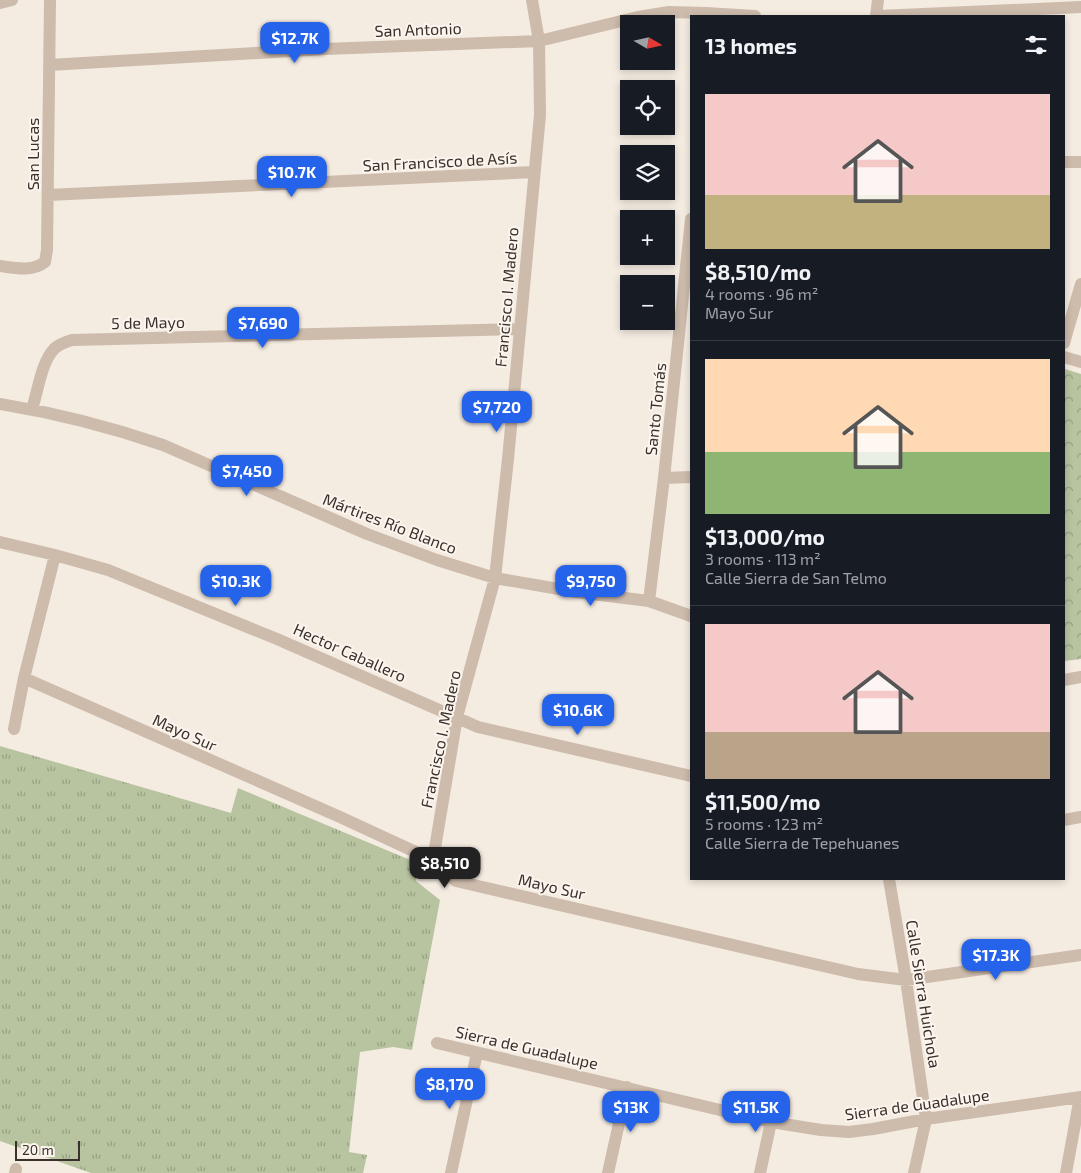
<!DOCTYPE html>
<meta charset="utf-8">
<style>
:root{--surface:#171b24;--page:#242831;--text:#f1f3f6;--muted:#9ea1a6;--line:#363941;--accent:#2563eb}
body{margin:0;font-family:"Exo 2",sans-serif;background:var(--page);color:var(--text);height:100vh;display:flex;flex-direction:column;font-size:19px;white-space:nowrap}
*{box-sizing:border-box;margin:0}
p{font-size:16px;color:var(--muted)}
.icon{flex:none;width:28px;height:28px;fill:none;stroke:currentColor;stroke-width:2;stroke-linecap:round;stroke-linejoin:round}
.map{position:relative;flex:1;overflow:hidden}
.details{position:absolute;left:690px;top:15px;width:375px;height:865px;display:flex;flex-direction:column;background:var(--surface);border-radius:0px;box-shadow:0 2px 8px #0003}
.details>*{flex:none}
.needle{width:32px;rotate:99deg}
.tools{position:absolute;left:620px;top:15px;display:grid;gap:10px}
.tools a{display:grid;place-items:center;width:55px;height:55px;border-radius:0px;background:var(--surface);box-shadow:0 2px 8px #0003;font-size:25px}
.scale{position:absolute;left:15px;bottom:12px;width:65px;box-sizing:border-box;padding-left:5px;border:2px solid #3b302b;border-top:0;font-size:14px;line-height:18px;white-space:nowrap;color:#3b302b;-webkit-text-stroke:4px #fbf5ee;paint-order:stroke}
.price{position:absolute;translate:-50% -42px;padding:0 11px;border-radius:10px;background:var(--accent);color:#fff;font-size:16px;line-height:32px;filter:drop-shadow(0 1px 2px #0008)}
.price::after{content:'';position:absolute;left:50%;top:30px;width:15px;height:11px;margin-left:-8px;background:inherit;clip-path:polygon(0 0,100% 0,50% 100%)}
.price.current{background:#222;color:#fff}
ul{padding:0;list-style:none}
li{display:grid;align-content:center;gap:10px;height:265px;padding:0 15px}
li+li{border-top:1px solid var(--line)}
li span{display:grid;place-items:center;height:155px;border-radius:0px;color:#555}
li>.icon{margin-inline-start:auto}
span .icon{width:90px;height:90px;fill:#fffc;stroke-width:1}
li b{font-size:21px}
h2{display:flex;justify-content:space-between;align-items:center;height:60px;padding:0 15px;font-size:21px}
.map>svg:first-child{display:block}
.grass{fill:url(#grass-tufts)}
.park{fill:url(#park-crowns)}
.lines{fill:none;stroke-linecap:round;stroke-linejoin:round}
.minor{stroke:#cdbbac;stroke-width:12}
.labels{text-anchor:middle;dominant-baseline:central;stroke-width:4;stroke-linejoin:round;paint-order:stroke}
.street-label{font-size:16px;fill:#3b302b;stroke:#fbf5ee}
</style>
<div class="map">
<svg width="1081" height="1173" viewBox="0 0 1081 1173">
<defs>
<pattern id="grass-tufts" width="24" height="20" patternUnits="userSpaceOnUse" patternTransform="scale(1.25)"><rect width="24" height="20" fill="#b8c4a0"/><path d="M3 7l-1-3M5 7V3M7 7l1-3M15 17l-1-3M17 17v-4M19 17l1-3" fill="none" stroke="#97a083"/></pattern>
<pattern id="park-crowns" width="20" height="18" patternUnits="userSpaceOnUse" patternTransform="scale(1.25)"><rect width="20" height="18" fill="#b8c4a0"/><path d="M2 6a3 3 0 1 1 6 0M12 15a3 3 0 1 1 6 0" fill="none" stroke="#97a083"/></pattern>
</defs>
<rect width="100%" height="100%" fill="#f4ebe1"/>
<!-- grass -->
<path class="grass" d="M0 746 231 813 238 788 415 862 416 881 440 900 412 1050 393 1047 360 1052 349 1152 367 1155 363 1173H91L0 1141Z"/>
<!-- park -->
<path class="park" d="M1065 369 1081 374V659L1064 661V375Z"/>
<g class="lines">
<!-- minor -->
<path class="minor" d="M0 3 12 0
M876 16 878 0
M878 16 1081 7
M49 65 325 49 539 41 638 17 669 12 706 13 755 16
M1064 162H1081
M48 195 534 172
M0 266C15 268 32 272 45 262L47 250 50 0
M1064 343 1081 284
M1064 357 1081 362
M0 404C55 413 110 427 163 445L367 534 437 560 495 578 576 592 649 601 691 616
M32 409C38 391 41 363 54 349 59 344 65 342 72 340L520 329
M664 478 691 477
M0 542 55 555 108 570 277 639 478 727 691 776
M649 601 664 478 691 219
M24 678 340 817 433 860 443 871 456 881 858 974 906 980 1081 955
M1064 680 1081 677
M14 729 24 678 55 555
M1064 820 1081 817
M433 860 457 717 495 578 508 459 540 115 539 41 532 0
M889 879 906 980 926 1119 914 1173
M437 1043 771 1122 821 1130 849 1132 873 1129 926 1119 1081 1097
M15 1173 16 1169
M451 1173 477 1053
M608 1173 627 1087
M760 1173 771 1122
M1066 1173 1080 1097"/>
</g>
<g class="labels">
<!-- street labels -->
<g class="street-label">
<text transform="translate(418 29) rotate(-2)">San Antonio</text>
<text transform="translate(32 154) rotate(-90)">San Lucas</text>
<text transform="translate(440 161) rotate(-3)">San Francisco de Asís</text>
<text transform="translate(506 297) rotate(-85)">Francisco I. Madero</text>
<text transform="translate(148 322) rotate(-1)">5 de Mayo</text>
<text transform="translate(655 409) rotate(-84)">Santo Tomás</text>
<text transform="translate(390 523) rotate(21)">Mártires Río Blanco</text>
<text transform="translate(350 652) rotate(24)">Hector Caballero</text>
<text transform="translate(185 732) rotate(24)">Mayo Sur</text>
<text transform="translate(440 739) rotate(-78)">Francisco I. Madero</text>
<text transform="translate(552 886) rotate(13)">Mayo Sur</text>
<text transform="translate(924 994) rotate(81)">Calle Sierra Huichola</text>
<text transform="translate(527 1047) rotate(13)">Sierra de Guadalupe</text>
<text transform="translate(917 1104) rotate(-8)">Sierra de Guadalupe</text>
</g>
</g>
</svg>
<div class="tools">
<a><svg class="needle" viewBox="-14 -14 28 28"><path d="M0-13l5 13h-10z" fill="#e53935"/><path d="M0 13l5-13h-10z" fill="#9ea1a6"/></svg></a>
<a><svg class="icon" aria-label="locate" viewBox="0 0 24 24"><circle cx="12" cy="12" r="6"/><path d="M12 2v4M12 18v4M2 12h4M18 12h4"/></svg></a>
<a><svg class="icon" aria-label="layers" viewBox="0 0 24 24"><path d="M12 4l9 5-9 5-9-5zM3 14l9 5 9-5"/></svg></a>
<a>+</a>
<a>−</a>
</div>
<div class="scale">20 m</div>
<b class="price" style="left:295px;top:64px">$12.7K</b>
<b class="price" style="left:292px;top:198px">$10.7K</b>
<b class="price" style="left:263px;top:349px">$7,690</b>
<b class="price" style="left:497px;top:433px">$7,720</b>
<b class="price" style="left:247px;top:497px">$7,450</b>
<b class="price" style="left:236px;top:607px">$10.3K</b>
<b class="price" style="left:591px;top:607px">$9,750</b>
<b class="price" style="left:578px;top:736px">$10.6K</b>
<b class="price current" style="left:445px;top:889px">$8,510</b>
<b class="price" style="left:996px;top:981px">$17.3K</b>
<b class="price" style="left:450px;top:1110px">$8,170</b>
<b class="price" style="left:631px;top:1133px">$13K</b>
<b class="price" style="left:756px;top:1133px">$11.5K</b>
<section class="details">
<h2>13 homes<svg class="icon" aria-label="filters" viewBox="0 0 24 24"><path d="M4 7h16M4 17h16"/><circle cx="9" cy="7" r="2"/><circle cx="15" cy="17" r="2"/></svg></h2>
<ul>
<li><span style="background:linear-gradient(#f6c9c9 65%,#c2b280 0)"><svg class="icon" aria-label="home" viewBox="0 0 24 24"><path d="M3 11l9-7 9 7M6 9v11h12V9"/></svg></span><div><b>$8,510/mo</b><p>4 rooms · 96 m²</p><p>Mayo Sur</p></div></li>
<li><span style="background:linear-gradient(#ffd9b3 60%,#8fb573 0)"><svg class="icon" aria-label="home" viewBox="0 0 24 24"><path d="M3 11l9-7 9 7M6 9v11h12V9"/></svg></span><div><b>$13,000/mo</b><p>3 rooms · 113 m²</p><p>Calle Sierra de San Telmo</p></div></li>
<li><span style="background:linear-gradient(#f6c9c9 70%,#b9a48a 0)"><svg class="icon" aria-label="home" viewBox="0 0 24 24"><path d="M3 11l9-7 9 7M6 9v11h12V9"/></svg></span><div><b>$11,500/mo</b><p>5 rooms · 123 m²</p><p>Calle Sierra de Tepehuanes</p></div></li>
</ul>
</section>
</div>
